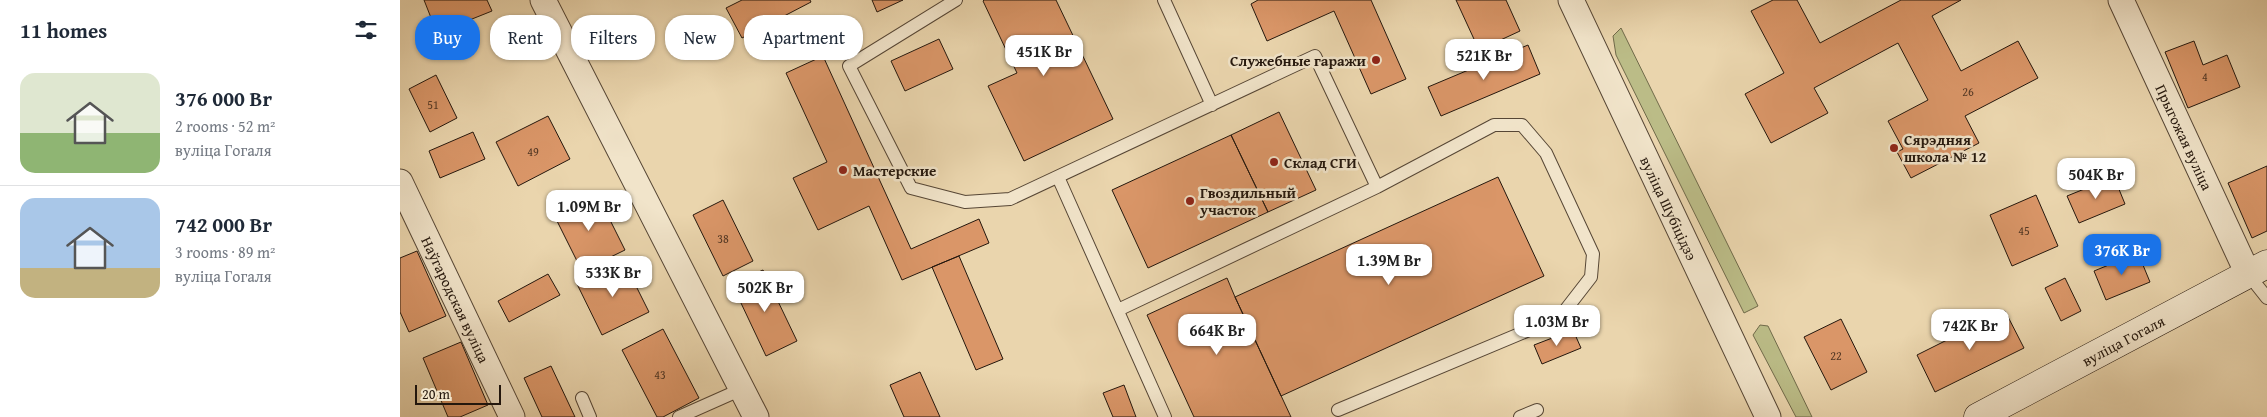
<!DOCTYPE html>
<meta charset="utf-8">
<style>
:root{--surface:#fff;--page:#f2f2f3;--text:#1f2937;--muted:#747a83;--line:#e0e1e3;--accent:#1a73e8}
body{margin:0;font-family:"Gentium Book Plus",serif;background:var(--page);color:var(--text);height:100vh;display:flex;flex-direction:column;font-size:19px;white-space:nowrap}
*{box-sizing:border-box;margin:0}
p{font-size:16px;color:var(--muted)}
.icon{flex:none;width:28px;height:28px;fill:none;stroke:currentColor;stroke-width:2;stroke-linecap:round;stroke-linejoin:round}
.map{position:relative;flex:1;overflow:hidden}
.details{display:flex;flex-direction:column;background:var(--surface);width:400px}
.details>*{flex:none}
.top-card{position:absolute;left:15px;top:15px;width:475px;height:45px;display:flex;gap:10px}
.scale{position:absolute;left:15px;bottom:12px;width:86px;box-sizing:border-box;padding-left:5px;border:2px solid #24170d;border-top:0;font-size:14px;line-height:18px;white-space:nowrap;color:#24170d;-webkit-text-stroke:4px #f1e4ca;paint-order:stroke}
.price{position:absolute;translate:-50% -42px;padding:0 11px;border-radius:10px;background:#fff;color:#222;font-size:16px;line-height:32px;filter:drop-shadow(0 1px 2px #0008)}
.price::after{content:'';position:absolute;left:50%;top:30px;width:15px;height:11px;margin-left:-8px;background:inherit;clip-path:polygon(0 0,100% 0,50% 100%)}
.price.on{background:var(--accent);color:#fff}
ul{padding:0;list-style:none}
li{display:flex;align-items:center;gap:15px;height:125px;padding:0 20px}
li+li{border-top:1px solid var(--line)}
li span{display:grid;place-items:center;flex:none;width:140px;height:100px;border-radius:15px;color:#555}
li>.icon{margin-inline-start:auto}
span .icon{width:60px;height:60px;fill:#fffc;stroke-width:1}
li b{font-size:21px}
h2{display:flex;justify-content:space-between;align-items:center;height:60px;padding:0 20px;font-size:21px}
.chip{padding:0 18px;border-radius:20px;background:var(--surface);box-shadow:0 1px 4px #0004;font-size:18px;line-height:45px}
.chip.on{background:var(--accent);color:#fff}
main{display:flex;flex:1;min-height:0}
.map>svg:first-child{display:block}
.green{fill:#bbbc87;stroke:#706a4a}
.building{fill:#da9668;stroke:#24170d}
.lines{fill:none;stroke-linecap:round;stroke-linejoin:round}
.lane-casing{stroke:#564635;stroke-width:14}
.street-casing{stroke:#564635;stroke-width:27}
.secondary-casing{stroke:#24170d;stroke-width:29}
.lane{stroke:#f1e4ca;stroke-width:12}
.street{stroke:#f1e4ca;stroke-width:25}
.secondary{stroke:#f1e4ca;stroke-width:28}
.poi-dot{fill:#8f2418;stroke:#f1e4ca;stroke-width:2}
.labels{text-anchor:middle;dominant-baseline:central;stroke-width:5;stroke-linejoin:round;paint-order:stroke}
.number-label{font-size:12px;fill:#523724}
.poi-label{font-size:15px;font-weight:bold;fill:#24170d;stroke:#f1e4ca;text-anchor:start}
.street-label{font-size:15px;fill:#24170d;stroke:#f1e4ca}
</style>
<main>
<section class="details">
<h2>11 homes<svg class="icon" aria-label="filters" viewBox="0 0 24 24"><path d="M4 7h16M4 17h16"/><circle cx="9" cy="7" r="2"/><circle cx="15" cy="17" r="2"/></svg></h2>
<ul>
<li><span style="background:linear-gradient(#dfe7d0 60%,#8fb573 0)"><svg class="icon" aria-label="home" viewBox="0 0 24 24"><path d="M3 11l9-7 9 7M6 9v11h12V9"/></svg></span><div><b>376 000 Br</b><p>2 rooms · 52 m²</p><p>вуліца Гогаля</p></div></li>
<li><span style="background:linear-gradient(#a9c7e8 70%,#c2b280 0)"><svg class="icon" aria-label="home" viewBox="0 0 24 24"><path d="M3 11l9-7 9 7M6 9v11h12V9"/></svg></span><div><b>742 000 Br</b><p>3 rooms · 89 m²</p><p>вуліца Гогаля</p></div></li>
</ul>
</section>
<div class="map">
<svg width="1867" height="417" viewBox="0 0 1867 417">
<rect width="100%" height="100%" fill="#ead5ad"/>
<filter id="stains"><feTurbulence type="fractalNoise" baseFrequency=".004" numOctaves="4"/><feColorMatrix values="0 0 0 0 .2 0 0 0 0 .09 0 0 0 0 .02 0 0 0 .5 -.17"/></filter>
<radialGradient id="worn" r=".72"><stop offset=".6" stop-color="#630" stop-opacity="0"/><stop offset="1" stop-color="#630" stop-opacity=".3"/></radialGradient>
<!-- green -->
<path class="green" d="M1221 28 1358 306 1344 313 1216 55 1213 36Z
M1360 325 1368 326 1412 417H1396L1353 335Z"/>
<!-- building -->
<path class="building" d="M24 0H87L92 11 37 33Z
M342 0H410L411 2 342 38 326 8Z
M472 0H503L477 12Z
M584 0H656L713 119 624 161 588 86 617 73 583 1Z
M858 0H971L1006 79 971 94 934 11 867 41 851 4Z
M1056 0H1106L1120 31 1079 50Z
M1373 0H1397L1420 43 1501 0H1561L1532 16 1561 71 1618 41 1638 78 1565 116 1579 143 1511 178 1497 152 1503 149 1488 121 1528 100 1498 43 1414 88 1428 113 1371 143 1345 94 1384 73 1351 11Z
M539 39 553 69 505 91 491 61Z
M1794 41 1803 65 1827 55 1840 87 1788 108 1765 52Z
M1128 45 1140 74 1041 116 1028 87Z
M423 56 511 249 579 219 589 243 502 280 469 206 418 230 393 178 427 162 386 73Z
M36 75 57 118 30 132 9 89Z
M879 112 916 190 868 212 831 135Z
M148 116 170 159 118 186 96 142Z
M73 132 85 159 40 178 29 151Z
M831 135 868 212 748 268 712 190Z
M1867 166V231L1852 238 1828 183Z
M1098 177 1144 276 881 396 835 297Z
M1714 177 1725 204 1679 223 1667 196Z
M196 192 225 250 182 271 153 213Z
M1636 195 1658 246 1612 266 1590 215Z
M323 200 353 261 323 276 293 215Z
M17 251 46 316 9 332 0 312V258Z
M1738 253 1750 282 1706 300 1694 271Z
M559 256 603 359 576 370 532 267Z
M224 262 249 312 202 335 177 284Z
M363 270 397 341 366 356 332 284Z
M148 274 160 295 109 322 98 301Z
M827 278 835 297 891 417H794L747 315Z
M1665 278 1681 311 1661 321 1645 288Z
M1605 311 1624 348 1535 392 1517 355Z
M1441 319 1467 372 1431 390 1404 337Z
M263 329 299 398 263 417H257L222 350Z
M1173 330 1181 348 1142 364 1134 345Z
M61 342 88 405 60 417H48L23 358Z
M151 366 175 417H142L124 378Z
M520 372 540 417H504L490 385Z
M724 385 736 417H713L703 393Z"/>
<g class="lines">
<!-- lane casing -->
<g class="lane-casing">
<path id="lane" d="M556 0 449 66 511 188 565 202 610 199 915 56 977 187
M764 0 812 105
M658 177 765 417
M1848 274 1867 298
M718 310 977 187 1094 125H1122L1146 153 1193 254 1191 277 1160 317 938 410
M182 398 190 417
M279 417 342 389
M1120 417 1137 410"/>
</g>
<!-- street casing -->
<g class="street-casing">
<g id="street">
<path d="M143 0 356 417"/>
<path id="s1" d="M1171 0 1368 417"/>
<path id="s2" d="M1721 0 1848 274"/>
<path id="s3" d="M0 182 112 417"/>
</g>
</g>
<!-- secondary casing -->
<g class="secondary-casing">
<g id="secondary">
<path id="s4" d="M1578 417 1867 264"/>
</g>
</g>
<!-- lane -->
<use href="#lane" class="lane"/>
<!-- street -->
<use href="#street" class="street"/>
<!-- secondary -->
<use href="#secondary" class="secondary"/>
</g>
<!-- markers -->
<g class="poi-dot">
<circle cx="976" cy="60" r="5"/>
<circle cx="1494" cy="148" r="5"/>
<circle cx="874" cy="162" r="5"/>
<circle cx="443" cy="170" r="5"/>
<circle cx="790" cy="201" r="5"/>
</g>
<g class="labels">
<!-- number labels -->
<g class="number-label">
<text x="1805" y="76">4</text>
<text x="1568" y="91">26</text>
<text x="33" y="104">51</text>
<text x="133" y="151">49</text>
<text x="1624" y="230">45</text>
<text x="323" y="238">38</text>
<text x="1436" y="355">22</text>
<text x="260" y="374">43</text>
</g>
<!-- poi labels -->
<g class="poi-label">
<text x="966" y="60" text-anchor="end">Служебные гаражи</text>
<text x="1504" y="139">Сярэдняя<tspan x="1504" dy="17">школа № 12</tspan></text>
<text x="884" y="162">Склад СГИ</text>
<text x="453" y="170">Мастерские</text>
<text x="800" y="192">Гвоздильный<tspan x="800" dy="17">участок</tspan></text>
</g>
<!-- street labels -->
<g class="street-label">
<text stroke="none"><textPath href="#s2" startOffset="151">Прыгожая вуліца</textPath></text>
<text stroke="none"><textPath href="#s1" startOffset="230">вуліца Шубіцідзэ</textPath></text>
<text stroke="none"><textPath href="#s3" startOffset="130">Наўгародская вуліца</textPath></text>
<text stroke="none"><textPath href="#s4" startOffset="164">вуліца Гогаля</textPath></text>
</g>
</g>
<rect width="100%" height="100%" filter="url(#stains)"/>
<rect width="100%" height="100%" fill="url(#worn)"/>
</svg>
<div class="scale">20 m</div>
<b class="price" style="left:644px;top:77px">451K Br</b>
<b class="price" style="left:1084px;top:81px">521K Br</b>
<b class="price" style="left:1696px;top:200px">504K Br</b>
<b class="price" style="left:189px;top:232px">1.09M Br</b>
<b class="price on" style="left:1722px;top:276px">376K Br</b>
<b class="price" style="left:989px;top:286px">1.39M Br</b>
<b class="price" style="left:213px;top:298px">533K Br</b>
<b class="price" style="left:365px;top:313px">502K Br</b>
<b class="price" style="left:1157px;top:347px">1.03M Br</b>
<b class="price" style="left:1570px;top:351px">742K Br</b>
<b class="price" style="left:817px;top:356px">664K Br</b>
<div class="top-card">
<a class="chip on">Buy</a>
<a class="chip">Rent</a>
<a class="chip">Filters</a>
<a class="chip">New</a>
<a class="chip">Apartment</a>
</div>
</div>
</main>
